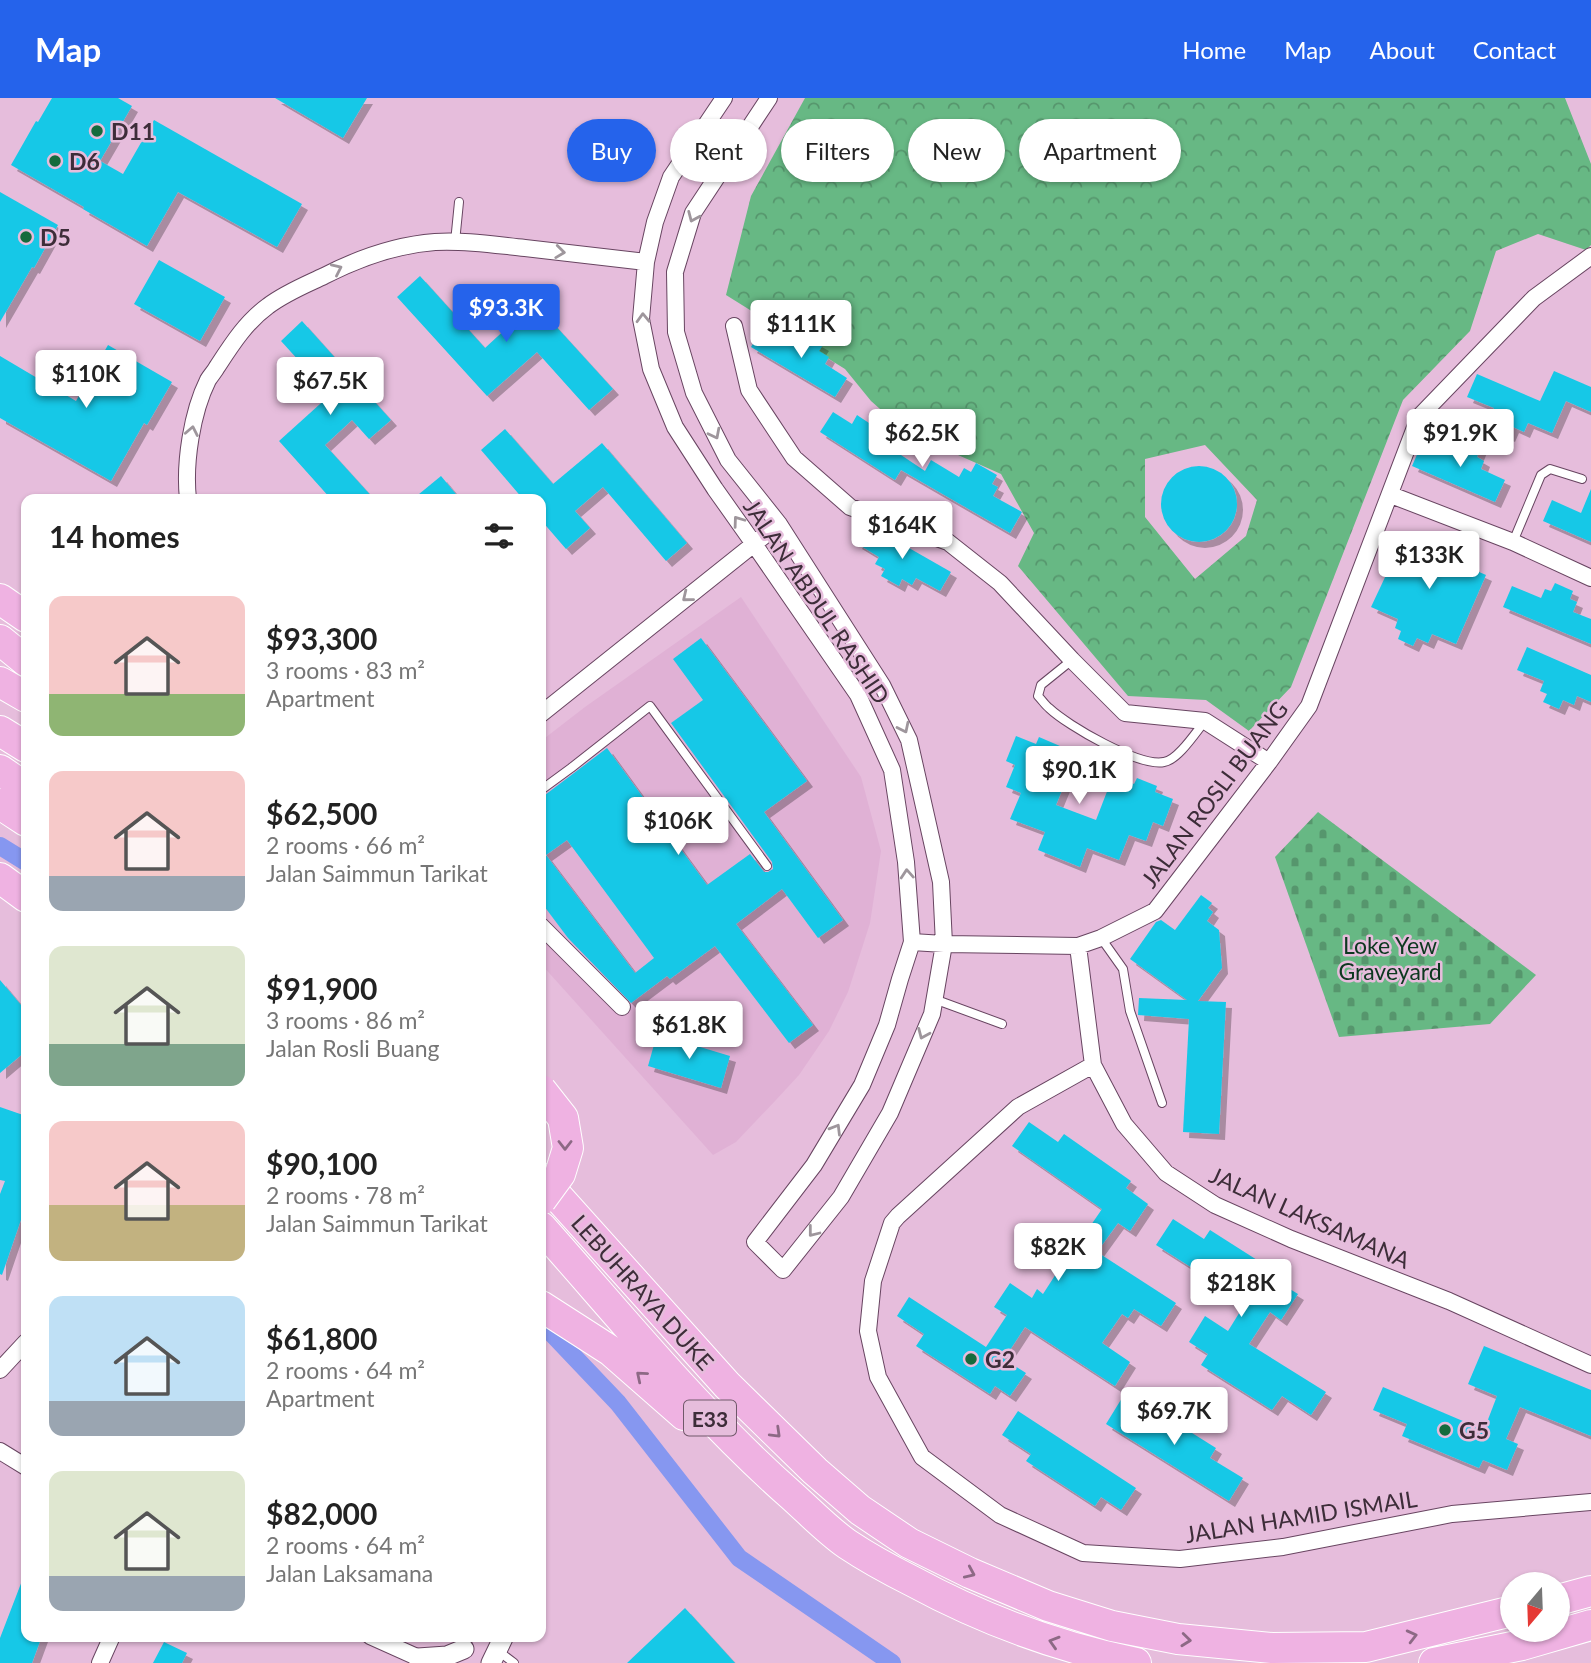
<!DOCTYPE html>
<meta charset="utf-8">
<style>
:root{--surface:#fff;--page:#f6f6f6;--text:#222;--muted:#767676;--accent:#2563eb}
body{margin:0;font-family:Lato,sans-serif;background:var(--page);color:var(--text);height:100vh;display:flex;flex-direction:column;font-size:26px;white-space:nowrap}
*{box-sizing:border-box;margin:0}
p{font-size:23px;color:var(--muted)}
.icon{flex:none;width:38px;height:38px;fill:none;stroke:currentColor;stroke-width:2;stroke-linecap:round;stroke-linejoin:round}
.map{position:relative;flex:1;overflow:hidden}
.drawer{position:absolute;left:21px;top:396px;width:525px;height:1148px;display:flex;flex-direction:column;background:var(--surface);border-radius:14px;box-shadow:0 2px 5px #0004}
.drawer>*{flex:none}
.top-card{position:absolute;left:567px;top:21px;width:665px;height:63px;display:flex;gap:14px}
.needle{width:46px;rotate:199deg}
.controls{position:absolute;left:1500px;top:1474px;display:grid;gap:14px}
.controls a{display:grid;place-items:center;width:70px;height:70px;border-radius:50%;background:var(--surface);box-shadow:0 2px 5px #0004;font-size:35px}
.price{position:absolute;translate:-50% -60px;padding:0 16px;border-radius:7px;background:#fff;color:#222;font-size:23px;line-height:46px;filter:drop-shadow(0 2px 4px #0008)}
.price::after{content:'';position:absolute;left:50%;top:42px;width:21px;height:16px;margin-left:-10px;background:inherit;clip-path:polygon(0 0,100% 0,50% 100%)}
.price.current{background:var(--accent);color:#fff}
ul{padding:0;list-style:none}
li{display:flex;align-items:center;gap:21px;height:175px;padding:0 28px}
li span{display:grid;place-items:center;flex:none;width:196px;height:140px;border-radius:14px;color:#555}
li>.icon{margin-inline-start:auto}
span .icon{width:84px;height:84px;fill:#fffc;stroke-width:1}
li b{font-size:30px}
h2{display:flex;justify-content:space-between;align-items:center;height:84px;padding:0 28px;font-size:30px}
.chip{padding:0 24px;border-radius:32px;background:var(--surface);box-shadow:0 2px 5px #0004;font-size:24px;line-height:63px}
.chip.current{background:var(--accent);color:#fff}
header{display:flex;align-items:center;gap:42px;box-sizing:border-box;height:98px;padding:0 35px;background:var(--accent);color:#fff}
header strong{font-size:33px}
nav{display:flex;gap:38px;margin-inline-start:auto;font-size:24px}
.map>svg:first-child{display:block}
.built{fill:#e0b1d5}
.forest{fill:url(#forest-crowns);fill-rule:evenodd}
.cemetery{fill:url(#cemetery-stones)}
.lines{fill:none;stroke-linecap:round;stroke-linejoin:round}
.canal{stroke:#8697f0;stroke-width:18}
.building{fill:#17c8e7;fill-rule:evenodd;filter:url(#shadow)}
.service-casing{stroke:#684561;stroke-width:10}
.minor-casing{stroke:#684561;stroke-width:18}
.tertiary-casing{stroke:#684561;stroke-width:21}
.motorway-casing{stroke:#fff;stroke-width:32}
.service{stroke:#fff;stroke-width:8}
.minor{stroke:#fff;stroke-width:16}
.tertiary{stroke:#fff;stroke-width:19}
.motorway{stroke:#efb2e2;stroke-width:30}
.motorway-bridge-casing{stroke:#fff;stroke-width:32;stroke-linecap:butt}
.motorway-bridge{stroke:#efb2e2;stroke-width:30}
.oneway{stroke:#9e969c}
.oneway2{stroke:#8d6985}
.poi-dot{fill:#156b3d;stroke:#e6bddc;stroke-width:2.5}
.labels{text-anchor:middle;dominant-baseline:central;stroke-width:5;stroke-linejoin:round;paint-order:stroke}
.shield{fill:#e6bddc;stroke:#70586a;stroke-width:2}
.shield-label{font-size:21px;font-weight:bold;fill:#3d2d39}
.poi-label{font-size:23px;font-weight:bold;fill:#3d2d39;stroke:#e6bddc;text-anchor:start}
.street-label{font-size:23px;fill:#3d2d39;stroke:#e6bddc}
.park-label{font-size:23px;fill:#0c381f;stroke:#e6bddc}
</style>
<header>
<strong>Map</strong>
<nav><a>Home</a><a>Map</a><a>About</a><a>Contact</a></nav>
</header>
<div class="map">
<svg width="1591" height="1565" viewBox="0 0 1591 1565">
<defs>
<pattern id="forest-crowns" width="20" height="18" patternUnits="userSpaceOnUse" patternTransform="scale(1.75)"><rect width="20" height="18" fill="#67b884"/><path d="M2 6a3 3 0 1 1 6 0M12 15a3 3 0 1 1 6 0" fill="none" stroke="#56966d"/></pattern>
<pattern id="cemetery-stones" width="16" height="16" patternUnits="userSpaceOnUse" patternTransform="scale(1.75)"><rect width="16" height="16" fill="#67b884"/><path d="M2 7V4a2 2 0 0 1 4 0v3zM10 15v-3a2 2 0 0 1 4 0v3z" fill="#56966d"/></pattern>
<filter id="shadow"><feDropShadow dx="6" dy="6" stdDeviation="0" flood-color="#0004"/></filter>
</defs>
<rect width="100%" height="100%" fill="#e6bddc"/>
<!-- built -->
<path class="built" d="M741 499 861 679 881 753 870 825 848 894 829 933 799 977 775 1003 736 1044 713 1057 541 866V643L585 609Z"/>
<!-- forest -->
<path class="forest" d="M805 0H1565L1591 66V147L1586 152 1538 136 1496 153 1470 233 1403 302 1291 589 1249 633 1206 602 1128 598 1018 468 1034 435 1001 376 906 334 871 303 845 271 726 197 751 98ZM1205 347 1257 402 1246 438 1195 481 1145 419V361Z"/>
<!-- cemetery -->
<path class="cemetery" d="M1318 714 1536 877 1490 926 1339 939 1275 759Z"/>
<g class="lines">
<!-- canal -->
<path class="canal" d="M0 748 26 764
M541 1224 618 1305 739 1460 892 1565"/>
</g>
<!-- building -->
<path class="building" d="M52 0H118L132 8 100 63 123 76 154 22 302 106 277 149 178 94 147 148 83 111 84 109 11 67 36 23 38 24Z
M275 0H367L343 40Z
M0 94 58 127 34 170 32 169 0 224Z
M159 162 225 199 200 243 134 206Z
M420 178 485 250 511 226 498 211 521 190 613 291 589 312 537 254 487 298 397 199Z
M302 223 391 322 369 341 352 322 325 347 374 401H331L279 343 330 297 281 243Z
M763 230 790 246 794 238 801 243 805 237 823 247 819 253 829 259 825 266 847 280 835 299 751 249Z
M108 247 172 284 147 327 144 325 111 383 0 320V258L76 303Z
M1554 273 1591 289V314L1566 303 1552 335 1528 325 1524 334 1513 329 1509 338 1494 331 1497 323 1490 319 1494 310 1467 299 1477 276 1540 303Z
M833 314 852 326 857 317 869 325 874 317 888 325 883 334 894 341 889 349 925 373 931 362 959 379 964 370 971 374 976 365 997 377 992 386 998 389 993 398 1022 414 1010 435 901 372 895 382 820 334Z
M505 331 553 386 602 345 687 445 666 463 603 389 575 413 590 430 566 451 541 422V401H523L481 352Z
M1461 341 1481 349 1477 359 1484 363 1481 371 1505 382 1495 404 1412 368 1422 345 1447 356 1450 348 1457 351Z
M1161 406a38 38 0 1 1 76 0a38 38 0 1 1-76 0Z
M441 378 460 401H413Z
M1591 391V444L1543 423 1552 402 1581 415Z
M867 426 951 474 940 493 916 480 912 487 902 481 899 488 881 478 885 471 875 466 879 459 856 445Z
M1442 437 1462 445 1458 455 1465 459 1461 466 1486 477 1456 546 1432 536 1428 545 1417 540 1413 548 1398 541 1401 533 1395 530 1398 521 1371 509 1403 441 1428 452 1431 444 1438 447Z
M1555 485 1573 493 1570 501 1577 504 1573 514 1591 521V546L1503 509 1512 488 1541 500 1545 491 1551 493Z
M701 540 807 683 764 714 843 822 818 840 782 791 736 826 813 927 789 945 715 848 670 881 667 878 631 905 568 840 541 804V698L545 697 607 650 707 787 750 756 764 774H768L773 771 772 764 671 625 703 602 673 561ZM567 742 654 860 635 875 546 757Z
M1527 549 1591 577V604L1577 598 1574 607 1563 602 1559 611 1543 604 1547 596 1540 593 1544 583 1517 572Z
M1016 638 1036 646 1039 639 1060 648 1058 654 1075 661 1056 707 1096 722 1113 678 1134 686 1137 680 1157 688 1155 694 1173 701 1163 728 1153 724 1146 743 1129 737 1119 762 1087 750 1080 769 1038 752 1045 734 1010 721 1021 695 1006 689 1015 667 1006 663Z
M1201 797 1212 805 1208 810 1213 814 1207 823 1219 832 1222 870 1198 903 1226 904 1219 1036 1183 1034 1189 921 1138 917 1139 900 1187 902 1130 861 1156 824 1161 822 1175 832Z
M0 882 26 913V953L0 975Z
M657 936 730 958 721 990 648 968Z
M0 1009 26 1018V1107L2 1177 0 1176V1096L5 1083 0 1082Z
M1029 1024 1058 1044 1064 1036 1131 1083 1126 1090 1148 1106 1130 1133 1118 1125 1097 1154 1176 1205 1161 1228 1134 1211 1128 1220 1122 1216 1102 1245 1130 1264 1115 1288 1025 1229 1004 1261 1026 1275 1010 1298 995 1288 990 1296 916 1248 924 1236 897 1218 909 1199 986 1249 1007 1217 994 1209 1010 1185 1032 1200 1037 1191 1043 1196 1063 1165 1043 1152 1058 1129 1080 1143 1102 1111 1012 1048Z
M1173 1121 1204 1141 1210 1132 1279 1176 1275 1182 1298 1196 1281 1222 1270 1214 1249 1246 1326 1294 1311 1317 1282 1298 1272 1312 1201 1267 1208 1256 1189 1244 1205 1218 1228 1233 1246 1204 1156 1147Z
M1484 1248 1591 1292V1338L1520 1309 1506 1341 1518 1346 1507 1372 1483 1362 1479 1370 1402 1338 1407 1326 1373 1312 1383 1289 1484 1332 1497 1298 1468 1286Z
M1122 1300 1145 1314 1149 1308 1216 1350 1210 1360 1243 1380 1229 1403 1106 1326Z
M1018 1313 1136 1390 1121 1412 1101 1399 1095 1408 1026 1363 1031 1356 1002 1337Z
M25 1475 26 1538H42L32 1565H0V1540Z
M685 1510 735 1565H627Z
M164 1544 187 1555 182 1565H153Z"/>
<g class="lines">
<!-- service casing -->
<g class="service-casing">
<path id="service" d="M455 144 459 104
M1513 444 1541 377 1550 371 1582 381
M1072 562 1041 587 1038 598C1042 602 1045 607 1049 610 1068 628 1139 669 1164 664 1178 662 1196 634 1205 623
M541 692 571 670 650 608 767 768
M1101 840 1123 871 1130 913 1162 1005
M934 901 1002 926
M497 1552 514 1565"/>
</g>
<!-- minor casing -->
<g class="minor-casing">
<path id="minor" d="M724 0 671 79 655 124 646 164 641 221 651 271 675 329 715 391 754 446 858 597 892 672 906 764 912 844 900 881 887 927 862 987 814 1067 755 1144 783 1172 841 1099 890 1015 932 916 944 846 941 784 909 642 882 587 779 426 728 362 694 295 676 234 675 174 693 115 769 0
M734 228 749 292 794 360 850 409 948 444 1000 485 1072 562 1125 615 1205 623 1269 664
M1391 397 1513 444 1591 480
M188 401C184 365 192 314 208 282 211 277 215 273 217 269 232 246 246 224 268 208 285 195 305 187 324 178 359 160 395 147 435 144 465 142 495 147 525 150 565 155 606 159 646 164
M541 616 779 426
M541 828 622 909
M912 844 944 846 1078 848 1101 840 1155 813 1269 664 1309 608 1419 319 1534 200 1591 158
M1078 848 1093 967 1124 1026 1166 1075 1215 1107 1291 1141 1449 1203 1591 1267
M1093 967 1018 1009 898 1118 892 1125 873 1183 868 1233 878 1279 922 1359 1000 1417 1083 1455 1180 1461 1283 1449 1452 1416 1591 1404
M0 1272 26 1244
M0 1353 26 1369
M370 1538 428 1564
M100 1565 112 1538"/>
</g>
<!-- tertiary casing -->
<g class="tertiary-casing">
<path id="tertiary" d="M418 1560 447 1558 464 1551
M491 1565 504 1538"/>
</g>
<!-- motorway casing -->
<g class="motorway-casing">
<path id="motorway" d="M0 501 26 519
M0 542 26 563
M0 584 26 599
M0 633 26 649
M0 672 26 690
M0 706 26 723
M0 780 26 799
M541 1080 727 1287 815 1373 860 1412 909 1445 970 1475 1048 1508 1112 1528 1178 1541 1272 1550 1366 1549 1512 1513
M541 1129C622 1220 699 1316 791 1397 809 1413 827 1432 847 1446 868 1460 890 1472 912 1483 982 1521 1057 1549 1136 1565
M541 1208 611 1253 684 1317
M1558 1502 1591 1493
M1434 1565 1522 1547 1591 1527"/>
</g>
<!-- service -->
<use href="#service" class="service"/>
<!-- minor -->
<use href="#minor" class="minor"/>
<!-- tertiary -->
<use href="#tertiary" class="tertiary"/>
<!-- motorway -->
<use href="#motorway" class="motorway"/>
<!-- motorway-bridge casing -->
<g class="motorway-bridge-casing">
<path id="motorway-bridge" d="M541 992 563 1020 568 1050 560 1076 541 1102"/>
</g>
<!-- motorway-bridge -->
<use href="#motorway-bridge" class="motorway-bridge"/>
</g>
<!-- one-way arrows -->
<defs><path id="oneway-chevron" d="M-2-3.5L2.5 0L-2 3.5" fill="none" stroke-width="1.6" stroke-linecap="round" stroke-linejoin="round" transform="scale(1.75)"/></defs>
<g class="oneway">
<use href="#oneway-chevron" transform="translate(693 119) rotate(113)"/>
<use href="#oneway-chevron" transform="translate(560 154) rotate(7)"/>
<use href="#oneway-chevron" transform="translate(337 171) rotate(-25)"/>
<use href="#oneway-chevron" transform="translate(643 220) rotate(-92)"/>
<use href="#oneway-chevron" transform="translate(192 333) rotate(-79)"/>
<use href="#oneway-chevron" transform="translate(715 336) rotate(63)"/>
<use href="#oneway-chevron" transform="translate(738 423) rotate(-126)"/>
<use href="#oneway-chevron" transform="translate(687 499) rotate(141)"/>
<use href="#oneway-chevron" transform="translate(904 630) rotate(64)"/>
<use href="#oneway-chevron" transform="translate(907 776) rotate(-94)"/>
<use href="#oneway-chevron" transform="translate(923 936) rotate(113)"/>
<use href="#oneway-chevron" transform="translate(836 1031) rotate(-59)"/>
<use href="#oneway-chevron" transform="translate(813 1134) rotate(128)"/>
</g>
<g class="oneway2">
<use href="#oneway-chevron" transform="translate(565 1047) rotate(90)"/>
<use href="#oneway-chevron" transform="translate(641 1278) rotate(-140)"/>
<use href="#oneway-chevron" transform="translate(776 1335) rotate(44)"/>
<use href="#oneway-chevron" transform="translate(970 1475) rotate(24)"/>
<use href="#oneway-chevron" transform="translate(1412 1538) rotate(-14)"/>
<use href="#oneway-chevron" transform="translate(1186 1542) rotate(6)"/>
<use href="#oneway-chevron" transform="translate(1054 1544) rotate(-163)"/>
</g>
<!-- markers -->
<g class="poi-dot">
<circle cx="97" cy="33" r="7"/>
<circle cx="55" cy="63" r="7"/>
<circle cx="26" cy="139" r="7"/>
<circle cx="971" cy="1261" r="7"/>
<circle cx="1445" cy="1332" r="7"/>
</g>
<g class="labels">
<!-- shield labels -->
<rect class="shield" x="684" y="1302.5" width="52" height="35" rx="5"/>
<g class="shield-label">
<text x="710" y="1320">E33</text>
</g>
<!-- poi labels -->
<g class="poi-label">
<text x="111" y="33">D11</text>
<text x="69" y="63">D6</text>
<text x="40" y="139">D5</text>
<text x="985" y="1261">G2</text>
<text x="1459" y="1332">G5</text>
</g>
<!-- street labels -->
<g class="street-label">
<text transform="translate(817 503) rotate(56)">JALAN ABDUL RASHID</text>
<text transform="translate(1214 696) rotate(-53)">JALAN ROSLI BUANG</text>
<text transform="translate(1310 1119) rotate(24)">JALAN LAKSAMANA</text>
<text transform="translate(643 1194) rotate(48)">LEBUHRAYA DUKE</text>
<text transform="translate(1301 1418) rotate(-9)">JALAN HAMID ISMAIL</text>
</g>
<!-- park labels -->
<g class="park-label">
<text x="1390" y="847">Loke Yew<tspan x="1390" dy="26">Graveyard</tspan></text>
</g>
</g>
</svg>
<div class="controls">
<a><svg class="needle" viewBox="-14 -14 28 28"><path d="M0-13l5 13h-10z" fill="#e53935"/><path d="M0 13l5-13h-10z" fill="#767676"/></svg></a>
</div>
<b class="price current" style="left:506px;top:246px">$93.3K</b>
<b class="price" style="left:801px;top:262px">$111K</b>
<b class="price" style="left:86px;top:312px">$110K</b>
<b class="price" style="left:330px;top:319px">$67.5K</b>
<b class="price" style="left:922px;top:371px">$62.5K</b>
<b class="price" style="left:1460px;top:371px">$91.9K</b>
<b class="price" style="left:902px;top:463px">$164K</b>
<b class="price" style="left:1429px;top:493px">$133K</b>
<b class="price" style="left:1079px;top:708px">$90.1K</b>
<b class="price" style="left:678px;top:759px">$106K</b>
<b class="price" style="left:689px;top:963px">$61.8K</b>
<b class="price" style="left:1058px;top:1185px">$82K</b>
<b class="price" style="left:1241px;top:1221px">$218K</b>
<b class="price" style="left:1174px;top:1349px">$69.7K</b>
<div class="top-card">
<a class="chip current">Buy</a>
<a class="chip">Rent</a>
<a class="chip">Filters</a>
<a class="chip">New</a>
<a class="chip">Apartment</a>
</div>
<section class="drawer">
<h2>14 homes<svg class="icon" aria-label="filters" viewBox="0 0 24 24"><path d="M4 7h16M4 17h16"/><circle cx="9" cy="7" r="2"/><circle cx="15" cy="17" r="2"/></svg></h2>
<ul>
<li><span style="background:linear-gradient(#f6c9c9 70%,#8fb573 0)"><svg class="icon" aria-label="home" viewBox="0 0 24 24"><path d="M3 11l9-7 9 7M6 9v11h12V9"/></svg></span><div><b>$93,300</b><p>3 rooms · 83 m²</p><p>Apartment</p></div></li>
<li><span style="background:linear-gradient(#f6c9c9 75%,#9aa5b1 0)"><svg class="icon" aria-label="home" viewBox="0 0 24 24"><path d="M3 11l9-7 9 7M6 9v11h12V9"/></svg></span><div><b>$62,500</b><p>2 rooms · 66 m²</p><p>Jalan Saimmun Tarikat</p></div></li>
<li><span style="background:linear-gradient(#dfe7d0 70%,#7fa58c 0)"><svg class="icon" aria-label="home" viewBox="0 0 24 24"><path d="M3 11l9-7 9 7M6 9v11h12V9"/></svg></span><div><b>$91,900</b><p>3 rooms · 86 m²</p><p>Jalan Rosli Buang</p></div></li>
<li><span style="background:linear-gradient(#f6c9c9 60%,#c2b280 0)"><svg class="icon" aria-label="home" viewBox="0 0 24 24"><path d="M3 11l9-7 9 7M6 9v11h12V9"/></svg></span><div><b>$90,100</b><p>2 rooms · 78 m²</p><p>Jalan Saimmun Tarikat</p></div></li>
<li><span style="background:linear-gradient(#bfe0f5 75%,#9aa5b1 0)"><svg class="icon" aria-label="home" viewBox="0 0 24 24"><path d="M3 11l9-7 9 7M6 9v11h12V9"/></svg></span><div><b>$61,800</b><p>2 rooms · 64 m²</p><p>Apartment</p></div></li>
<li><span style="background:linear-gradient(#dfe7d0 75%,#9aa5b1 0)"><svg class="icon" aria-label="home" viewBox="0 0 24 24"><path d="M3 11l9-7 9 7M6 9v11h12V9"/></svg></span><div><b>$82,000</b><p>2 rooms · 64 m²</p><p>Jalan Laksamana</p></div></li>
</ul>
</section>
</div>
